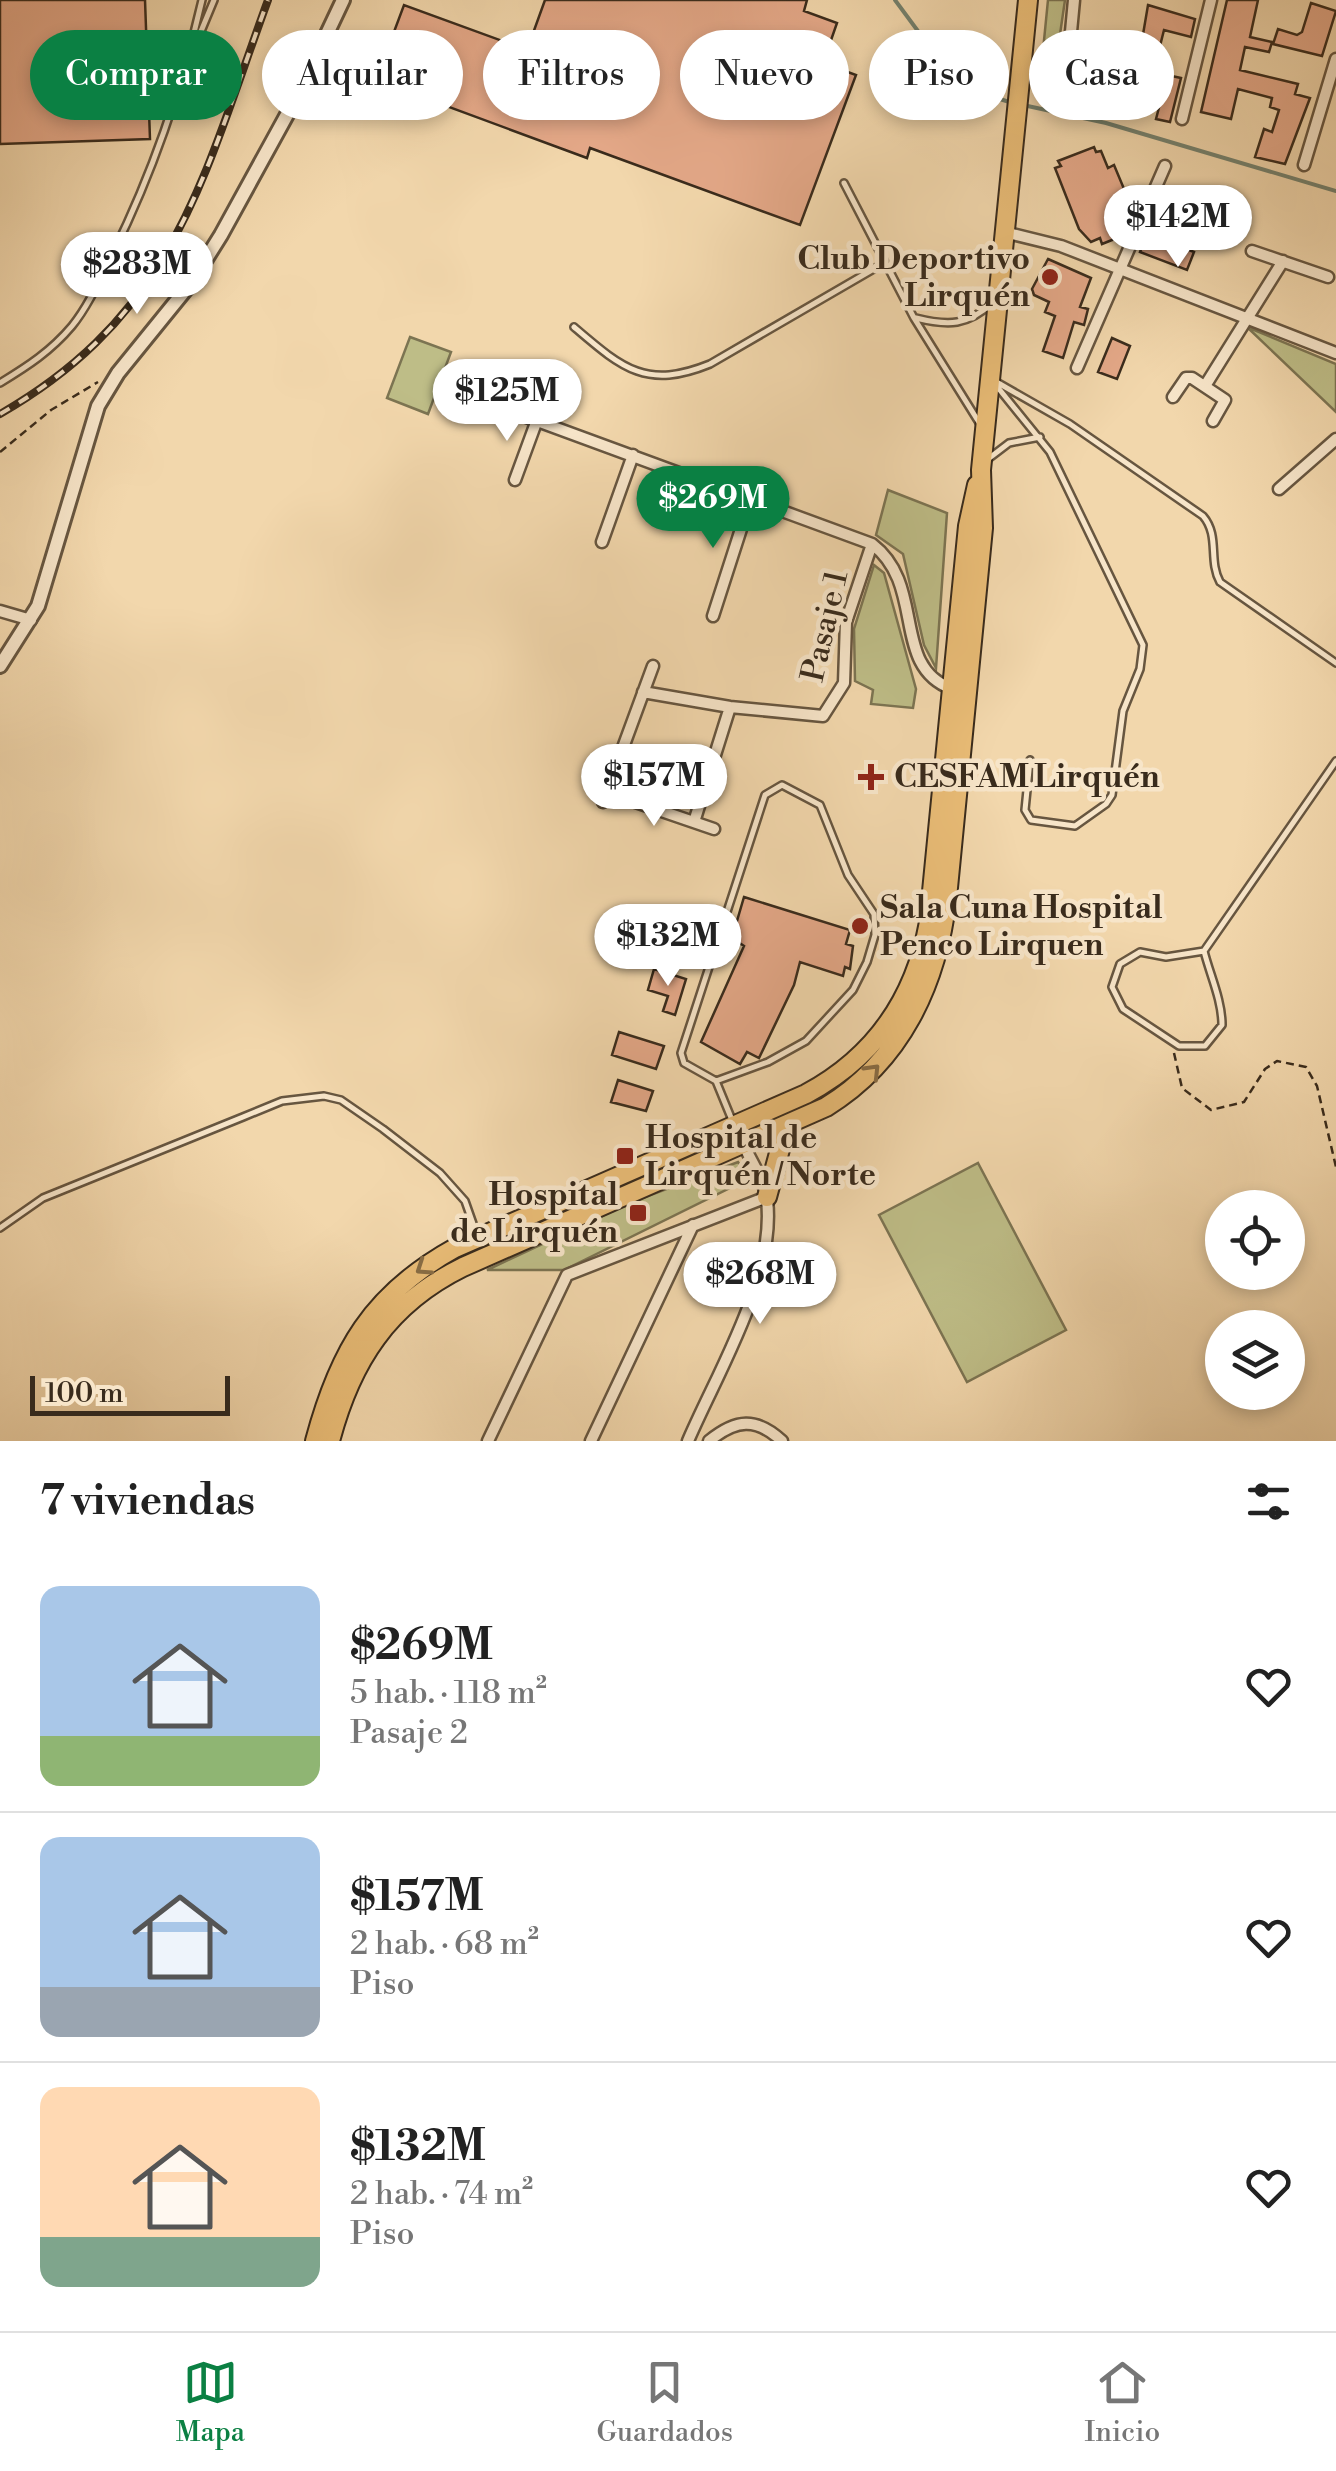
<!DOCTYPE html>
<html lang="es">
<meta charset="utf-8">
<style>
:root{--surface:#fff;--page:#f6f6f6;--text:#222;--muted:#767676;--line:#e0e0e0;--accent:#0b8043}
body{margin:0;font-family:"Libre Bodoni",serif;background:var(--page);color:var(--text);height:100vh;display:flex;flex-direction:column;font-size:38px;white-space:nowrap}
*{box-sizing:border-box;margin:0}
p{font-size:32px;color:var(--muted)}
.icon{flex:none;width:55px;height:55px;fill:none;stroke:currentColor;stroke-width:2;stroke-linecap:round;stroke-linejoin:round}
.map{position:relative;height:1441px;overflow:hidden}
.drawer{display:flex;flex-direction:column;background:var(--surface);flex:1}
.drawer>*{flex:none}
.top-card{position:absolute;left:30px;top:30px;width:1278px;height:90px;display:flex;gap:20px}
.buttons{position:absolute;left:1205px;top:1190px;display:grid;gap:20px}
.buttons a{display:grid;place-items:center;width:100px;height:100px;border-radius:50%;background:var(--surface);box-shadow:0 5px 15px #0003;font-size:50px}
.scale{position:absolute;left:30px;bottom:25px;width:200px;box-sizing:border-box;padding-left:10px;border:5px solid #392b1c;border-top:0;font-size:28px;line-height:35px;white-space:nowrap;color:#392b1c;-webkit-text-stroke:8px #f7e5c9;paint-order:stroke}
.price{position:absolute;translate:-50% -85px;padding:0 22px;border-radius:35px;background:#fff;color:#222;font-size:32px;line-height:65px;filter:drop-shadow(0 2px 5px #0008)}
.price::after{content:'';position:absolute;left:50%;top:60px;width:30px;height:22px;margin-left:-15px;background:inherit;clip-path:polygon(0 0,100% 0,50% 100%)}
.price.current{background:var(--accent);color:#fff}
ul{padding:0;list-style:none}
li{display:flex;align-items:center;gap:30px;height:250px;padding:0 40px}
li+li{border-top:2px solid var(--line)}
li span{display:grid;place-items:center;flex:none;width:280px;height:200px;border-radius:20px;color:#555}
li>.icon{margin-inline-start:auto}
span .icon{width:120px;height:120px;fill:#fffc;stroke-width:1}
li b{font-size:42px}
h2{display:flex;justify-content:space-between;align-items:center;height:120px;padding:0 40px;font-size:42px}
.pill{padding:0 35px;border-radius:45px;background:var(--surface);box-shadow:0 5px 15px #0003;font-size:35px;line-height:90px}
.pill.current{background:var(--accent);color:#fff}
.tab-bar{display:flex;justify-content:space-around;align-items:center;height:140px;border-top:2px solid var(--line);background:var(--surface);font-size:28px;color:var(--muted)}
.tab-bar a{display:grid;justify-items:center;gap:5px}
.tab-bar .current{color:var(--accent)}
.map>svg:first-child{display:block}
.green{fill:#bebd87;stroke:#7c7452;stroke-width:2.5}
.lines{fill:none;stroke-linecap:round;stroke-linejoin:round}
.stream{stroke:#74816e;stroke-width:4}
.building{fill:#e4a888;stroke:#392b1c;stroke-width:2.5}
.service-casing{stroke:#675640;stroke-width:10}
.minor-casing{stroke:#675640;stroke-width:15}
.tertiary-casing{stroke:#675640;stroke-width:18}
.primary-casing{stroke:#392b1c;stroke-width:22}
.path{stroke:#392b1c;stroke-width:2.5;stroke-dasharray:8 5;stroke-linecap:butt}
.service{stroke:#f7e5c9;stroke-width:5}
.minor{stroke:#f7e5c9;stroke-width:10}
.tertiary{stroke:#f7e5c9;stroke-width:12}
.primary{stroke:#e9bc76;stroke-width:18}
.rail-casing{stroke:#392b1c;stroke-width:8}
.rail{stroke:#f7e5c9;stroke-width:4;stroke-dasharray:11;stroke-linecap:butt}
.oneway{stroke:#886c44}
.poi-dot{fill:#8f2418;stroke:#f7e5c9;stroke-width:4}
.labels{text-anchor:middle;dominant-baseline:central;stroke-width:9;stroke-linejoin:round;paint-order:stroke}
.poi-label{font-size:32px;font-weight:bold;fill:#392b1c;stroke:#f7e5c9;text-anchor:start}
.street-label{font-size:32px;fill:#392b1c;stroke:#f7e5c9}
</style>
<div class="map">
<svg width="1336" height="1441" viewBox="0 0 1336 1441">
<rect width="100%" height="100%" fill="#f2d7ac"/>
<filter id="stains"><feTurbulence type="fractalNoise" baseFrequency=".002" numOctaves="4"/><feColorMatrix values="0 0 0 0 .2 0 0 0 0 .09 0 0 0 0 .02 0 0 0 .5 -.17"/></filter>
<radialGradient id="worn" r=".72"><stop offset=".6" stop-color="#630" stop-opacity="0"/><stop offset="1" stop-color="#630" stop-opacity=".3"/></radialGradient>
<!-- green -->
<path class="green" d="M1048 0H1065L1051 96 1039 91Z
M1247 327 1336 364V412Z
M410 337 451 352 428 414 387 398Z
M888 490 947 513 936 668 924 645 903 554 876 535Z
M874 565 884 573 916 689 913 708 871 704 873 690 855 681 854 629Z
M738 1162 750 1178 564 1270H487L632 1202Z
M978 1163 1066 1330 967 1382 879 1215Z"/>
<g class="lines">
<!-- stream -->
<path class="stream" d="M895 0 946 69 966 89 1013 103
M1023 105 1106 123 1336 191"/>
</g>
<!-- building -->
<path class="building" d="M0 0H145L150 139 0 144Z
M545 0H807L804 11 837 23 823 63 856 75 800 225 590 148 587 158 376 80 404 5 527 50Z
M1227 0H1258L1250 37 1272 42 1269 52 1245 47 1240 70 1298 84 1295 94 1310 98 1285 164 1255 157 1264 129 1272 132 1279 110 1270 107 1272 98 1238 89 1231 119 1201 112Z
M1311 3 1336 11 1322 56 1273 44 1278 29 1297 35 1302 32Z
M1148 5 1195 19 1191 37 1164 30 1156 62 1139 58Z
M1153 72 1181 78 1170 122 1156 119 1163 92 1149 89Z
M1094 147 1096 152 1101 151 1108 168 1114 165 1132 208 1124 211 1130 225 1119 230 1122 236 1102 244 1100 238 1091 242 1079 229 1055 168 1061 166 1058 161Z
M1147 233 1194 252 1187 270 1140 252Z
M1048 259 1091 278 1080 307 1088 309 1084 325 1074 322 1063 358 1043 351 1055 316 1045 312 1049 302 1034 295 1032 289Z
M1112 338 1130 346 1117 379 1098 372Z
M744 897 850 930 846 944 853 946 850 969 845 967 843 976 800 962 794 985 759 1058 747 1052 740 1064 701 1042 744 946 732 938Z
M654 969 686 979 675 1015 663 1011 668 996 648 990Z
M619 1032 664 1046 656 1069 612 1055Z
M618 1080 653 1091 646 1111 611 1102Z"/>
<g class="lines">
<!-- service casing -->
<g class="service-casing">
<path id="service" d="M192 53 214 0
M844 183 914 318 980 424
M916 318C948 326 968 326 993 302
M574 327C622 368 646 390 710 364L884 263
M993 380 1070 424 1203 516C1220 536 1208 560 1220 582L1336 663
M0 383C28 366 51 351 72 326 89 305 101 277 113 253 153 172 182 87 202 0
M995 384 1050 452 1143 645 1140 669 1123 711 1112 795 1106 804 1075 826 1031 820 1025 810 1030 760
M988 459 1009 443 1040 437
M1204 951C1210 975 1222 1000 1222 1025L1205 1046H1179L1123 1009 1112 987 1120 964 1140 952 1166 957 1204 951 1336 761
M716 1081 768 1062 806 1041 853 990 867 962 875 935 874 914 848 875 820 805 782 785 765 795 681 1053 684 1063 716 1081 732 1120
M0 1228 43 1198 243 1117 282 1101 324 1096 341 1100 383 1129 440 1173 465 1201 477 1235"/>
</g>
<!-- minor casing -->
<g class="minor-casing">
<path id="minor" d="M1067 74 1074 0
M1182 119 1211 0
M1304 165 1336 59
M1004 232 1061 246 1336 353
M1252 251 1328 277
M1077 368 1165 166
M1205 386 1283 261
M1173 397 1186 378H1192L1225 400 1213 421
M502 408 872 544C927 586 890 666 952 689
M515 480 537 420
M1279 489 1336 439
M602 542 633 455
M0 611 31 620
M713 616 751 498
M643 692 730 707 823 716 844 683 846 622 872 544
M606 792 714 829
M603 802 653 666
M694 822 730 707
M488 1441 567 1275 767 1197
M591 1441 693 1225
M688 1441C718 1371 776 1277 767 1200 765 1181 750 1160 743 1143
M709 1441C736 1419 756 1417 782 1441"/>
</g>
<!-- tertiary casing -->
<g class="tertiary-casing">
<path id="tertiary" d="M0 666 38 606 98 406 118 373 191 283 221 235 300 91 343 0"/>
</g>
<!-- primary casing -->
<g class="primary-casing">
<path id="primary" d="M767 1197 782 1142 792 1123
M315 1441C339 1351 372 1294 455 1248L806 1094C875 1057 915 999 929 922L968 526 977 485
M330 1441C351 1361 388 1304 463 1267L826 1107C901 1061 937 984 947 898L983 528 981 470 1028 0"/>
</g>
<!-- path -->
<path class="path" d="M0 452 51 410 98 382
M1174 1053 1182 1088 1211 1110 1244 1102 1265 1069 1277 1061 1306 1067 1317 1086 1336 1167"/>
<!-- service -->
<use href="#service" class="service"/>
<!-- minor -->
<use href="#minor" class="minor"/>
<!-- tertiary -->
<use href="#tertiary" class="tertiary"/>
<!-- primary -->
<use href="#primary" class="primary"/>
<!-- rail casing -->
<g class="rail-casing">
<path id="rail" d="M0 414C176 313 203 177 268 0"/>
</g>
<!-- rail -->
<use href="#rail" class="rail"/>
</g>
<!-- one-way arrows -->
<defs><path id="oneway-chevron" d="M-2-3.5L2.5 0L-2 3.5" fill="none" stroke-width="1.6" stroke-linecap="round" stroke-linejoin="round" transform="scale(2.5)"/></defs>
<g class="oneway">
<use href="#oneway-chevron" transform="translate(873 1071) rotate(-46)"/>
<use href="#oneway-chevron" transform="translate(423 1268) rotate(146)"/>
</g>
<!-- markers -->
<g class="poi-dot">
<circle cx="1050" cy="277" r="10"/>
<path d="M866 762h10v10h10v10h-10v10h-10v-10h-10v-10h10z"/>
<circle cx="860" cy="926" r="10"/>
<rect x="615" y="1146" width="20" height="20" rx="5"/>
<rect x="628" y="1203" width="20" height="20" rx="5"/>
</g>
<g class="labels">
<!-- poi labels -->
<g class="poi-label">
<text x="1030" y="259" text-anchor="end">Club Deportivo<tspan x="1030" dy="37">Lirquén</tspan></text>
<text x="894" y="777">CESFAM Lirquén</text>
<text x="880" y="908">Sala Cuna Hospital<tspan x="880" dy="37">Penco Lirquen</tspan></text>
<text x="645" y="1138">Hospital de<tspan x="645" dy="37">Lirquén / Norte</tspan></text>
<text x="618" y="1195" text-anchor="end">Hospital<tspan x="618" dy="37">de Lirquén</tspan></text>
</g>
<!-- street labels -->
<g class="street-label">
<text transform="translate(825 626) rotate(-77)">Pasaje 1</text>
</g>
</g>
<rect width="100%" height="100%" filter="url(#stains)"/>
<rect width="100%" height="100%" fill="url(#worn)"/>
</svg>
<div class="buttons">
<a><svg class="icon" aria-label="locate" viewBox="0 0 24 24"><circle cx="12" cy="12" r="6"/><path d="M12 2v4M12 18v4M2 12h4M18 12h4"/></svg></a>
<a><svg class="icon" aria-label="layers" viewBox="0 0 24 24"><path d="M12 4l9 5-9 5-9-5zM3 14l9 5 9-5"/></svg></a>
</div>
<div class="scale">100 m</div>
<b class="price" style="left:1178px;top:270px">$142M</b>
<b class="price" style="left:137px;top:317px">$283M</b>
<b class="price" style="left:507px;top:444px">$125M</b>
<b class="price current" style="left:713px;top:551px">$269M</b>
<b class="price" style="left:654px;top:829px">$157M</b>
<b class="price" style="left:668px;top:989px">$132M</b>
<b class="price" style="left:760px;top:1327px">$268M</b>
<div class="top-card">
<a class="pill current">Comprar</a>
<a class="pill">Alquilar</a>
<a class="pill">Filtros</a>
<a class="pill">Nuevo</a>
<a class="pill">Piso</a>
<a class="pill">Casa</a>
</div>
</div>
<section class="drawer">
<h2>7 viviendas<svg class="icon" aria-label="filters" viewBox="0 0 24 24"><path d="M4 7h16M4 17h16"/><circle cx="9" cy="7" r="2"/><circle cx="15" cy="17" r="2"/></svg></h2>
<ul>
<li><span style="background:linear-gradient(#a9c7e8 75%,#8fb573 0)"><svg class="icon" aria-label="home" viewBox="0 0 24 24"><path d="M3 11l9-7 9 7M6 9v11h12V9"/></svg></span><div><b>$269M</b><p>5 hab. · 118 m²</p><p>Pasaje 2</p></div><svg class="icon" aria-label="heart" viewBox="0 0 24 24"><path d="M12 20l-8-8c-3-5 5-10 8-4 3-6 11-1 8 4z"/></svg></li>
<li><span style="background:linear-gradient(#a9c7e8 75%,#9aa5b1 0)"><svg class="icon" aria-label="home" viewBox="0 0 24 24"><path d="M3 11l9-7 9 7M6 9v11h12V9"/></svg></span><div><b>$157M</b><p>2 hab. · 68 m²</p><p>Piso</p></div><svg class="icon" aria-label="heart" viewBox="0 0 24 24"><path d="M12 20l-8-8c-3-5 5-10 8-4 3-6 11-1 8 4z"/></svg></li>
<li><span style="background:linear-gradient(#ffd9b3 75%,#7fa58c 0)"><svg class="icon" aria-label="home" viewBox="0 0 24 24"><path d="M3 11l9-7 9 7M6 9v11h12V9"/></svg></span><div><b>$132M</b><p>2 hab. · 74 m²</p><p>Piso</p></div><svg class="icon" aria-label="heart" viewBox="0 0 24 24"><path d="M12 20l-8-8c-3-5 5-10 8-4 3-6 11-1 8 4z"/></svg></li>
</ul>
</section>
<nav class="tab-bar">
<a class="current"><svg class="icon" aria-label="map" viewBox="0 0 24 24"><path d="M3 6l6-2 6 2 6-2v14l-6 2-6-2-6 2zM9 4v14M15 6v14"/></svg>Mapa</a>
<a><svg class="icon" aria-label="saved" viewBox="0 0 24 24"><path d="M7 4h10v16l-5-4-5 4z"/></svg>Guardados</a>
<a><svg class="icon" aria-label="home" viewBox="0 0 24 24"><path d="M3 11l9-7 9 7M6 9v11h12V9"/></svg>Inicio</a>
</nav>
